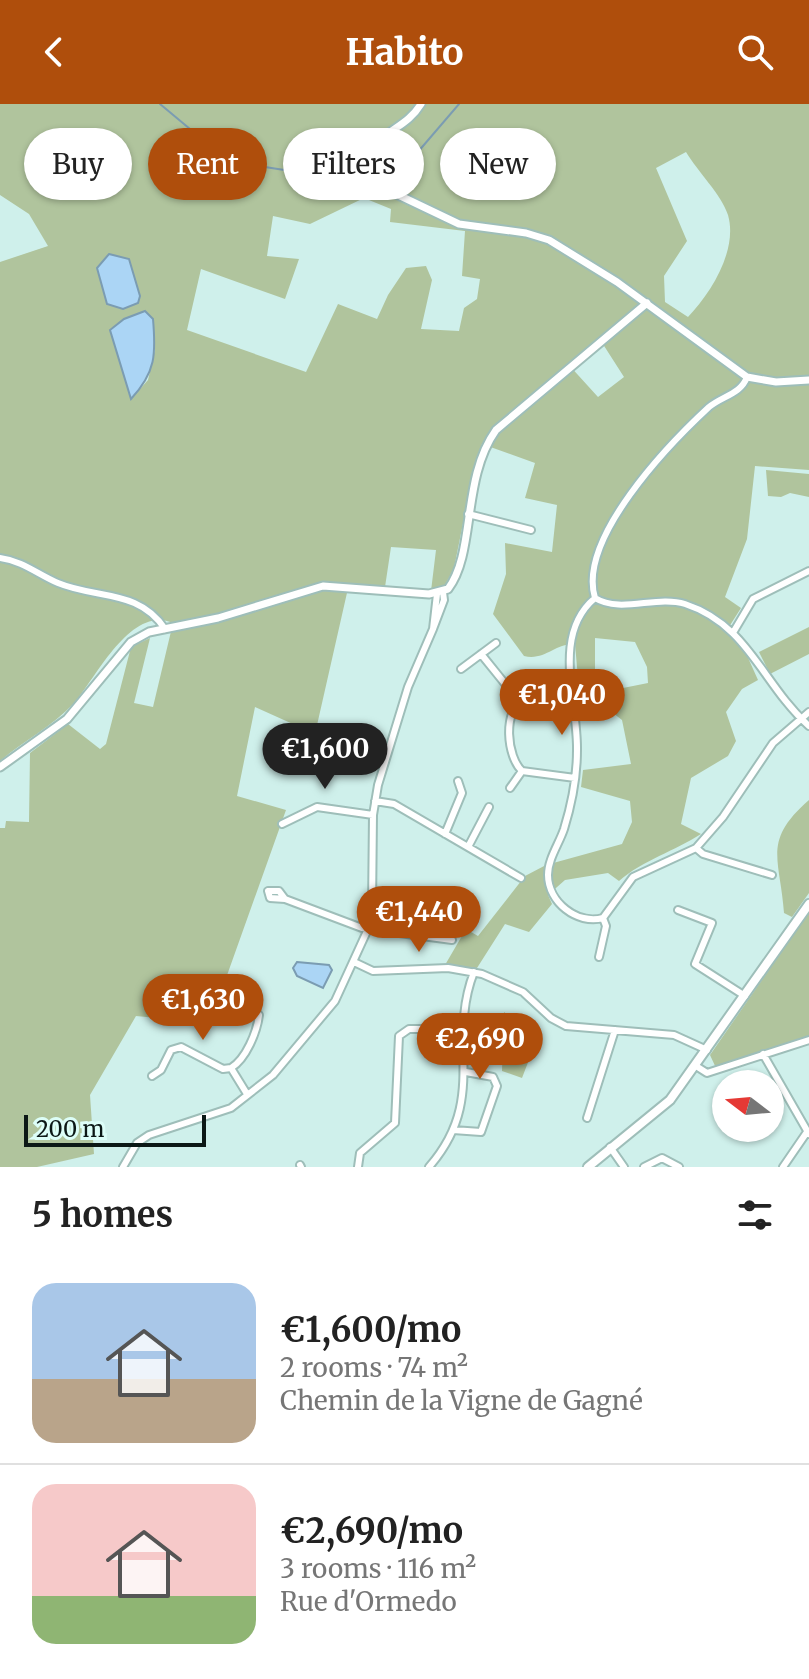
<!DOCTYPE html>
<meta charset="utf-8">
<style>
:root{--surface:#fff;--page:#f6f6f6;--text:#222;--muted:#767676;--line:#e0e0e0;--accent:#af4e0c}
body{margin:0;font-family:Merriweather,serif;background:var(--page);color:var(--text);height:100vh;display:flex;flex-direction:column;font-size:30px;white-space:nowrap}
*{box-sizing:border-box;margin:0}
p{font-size:26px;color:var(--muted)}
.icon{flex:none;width:44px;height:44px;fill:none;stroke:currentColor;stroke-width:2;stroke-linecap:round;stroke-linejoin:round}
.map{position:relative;height:1063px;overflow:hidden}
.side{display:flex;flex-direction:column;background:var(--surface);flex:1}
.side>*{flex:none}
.guide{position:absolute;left:24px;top:24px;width:762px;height:72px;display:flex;gap:16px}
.needle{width:52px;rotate:286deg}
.fabs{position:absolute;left:712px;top:966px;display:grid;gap:16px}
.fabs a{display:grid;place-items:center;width:72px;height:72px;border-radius:50%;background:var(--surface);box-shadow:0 2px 6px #0004;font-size:40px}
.scale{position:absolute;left:24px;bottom:20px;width:182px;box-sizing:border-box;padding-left:8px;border:4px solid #0c1816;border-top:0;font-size:22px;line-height:28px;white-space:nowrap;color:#0c1816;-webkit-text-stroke:6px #ddfef8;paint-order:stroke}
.price{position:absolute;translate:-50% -68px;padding:0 18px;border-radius:28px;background:var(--accent);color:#fff;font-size:26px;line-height:52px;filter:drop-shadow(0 2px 4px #0008)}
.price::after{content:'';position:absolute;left:50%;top:48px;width:24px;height:18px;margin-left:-12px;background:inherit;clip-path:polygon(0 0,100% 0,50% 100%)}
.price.active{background:#222;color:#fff}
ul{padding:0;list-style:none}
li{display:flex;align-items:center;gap:24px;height:200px;padding:0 32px}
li+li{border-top:2px solid var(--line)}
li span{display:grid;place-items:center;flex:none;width:224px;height:160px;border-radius:24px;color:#555}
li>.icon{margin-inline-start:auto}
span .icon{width:96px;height:96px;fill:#fffc;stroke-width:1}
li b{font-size:34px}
h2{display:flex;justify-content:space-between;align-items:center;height:96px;padding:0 32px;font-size:34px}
.pill{padding:0 28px;border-radius:36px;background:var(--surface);box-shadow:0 2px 6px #0004;font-size:28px;line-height:72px}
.pill.active{background:var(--accent);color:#fff}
header{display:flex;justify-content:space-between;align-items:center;height:104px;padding:0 32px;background:var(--accent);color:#fff;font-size:36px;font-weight:700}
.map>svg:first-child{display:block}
.green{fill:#b0c49d;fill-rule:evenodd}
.water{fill:#abd5f5;stroke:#7b9cb2;stroke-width:2}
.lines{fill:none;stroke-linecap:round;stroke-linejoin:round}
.stream{stroke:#7b9cb2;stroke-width:2}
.minor-casing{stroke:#9ebeb9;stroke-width:10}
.tertiary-casing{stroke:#9ebeb9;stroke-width:11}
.secondary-casing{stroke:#9ebeb9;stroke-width:12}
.minor{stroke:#fff;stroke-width:6}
.tertiary{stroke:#fff;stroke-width:7}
.secondary{stroke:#fff;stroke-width:8}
</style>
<header><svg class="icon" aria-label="back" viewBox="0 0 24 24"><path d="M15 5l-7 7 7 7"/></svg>Habito<svg class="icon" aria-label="search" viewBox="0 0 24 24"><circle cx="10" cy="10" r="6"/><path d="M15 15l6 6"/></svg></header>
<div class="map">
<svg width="809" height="1063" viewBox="0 0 809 1063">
<rect width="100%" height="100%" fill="#cff0eb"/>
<!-- green -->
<path class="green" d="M0 0H809V366L755 362 747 435 725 493 741 504 727 526 745 547 758 576 742 585 726 608 736 637 728 652 691 674 681 720 701 730C675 747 643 756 619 777L608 769 565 776 548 791 552 800 529 828 505 820 477 864 445 861 466 825 478 832 525 772 546 761 622 740 632 718 630 697 581 683 583 666 631 660 622 616 609 606 613 586 648 579 647 563 635 538 595 534V596L580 597 575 540C555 539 545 557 524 552L493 510 506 470 505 439 552 448 557 401 525 394 535 359 482 340 476 355 454 464 445 481 431 487 436 446 391 443 385 483 349 480 315 630 255 603 237 692 286 706 210 919 136 912 90 991 94 1050 37 1063H0V724H5L6 717 29 718 30 649 68 620 100 645 106 640 131 543 150 534 134 599 153 603 173 519C131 500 96 574 74 599 53 622 23 637 0 657V158L48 142 29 110 0 91ZM686 48C698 68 721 90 728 111 738 146 711 189 688 213L665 198 664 172 687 137 656 64ZM364 94 391 105 390 118 465 127 462 172 480 175 477 195 464 204 459 227 421 225 432 176 426 162 406 164 388 191 377 215 338 200 306 268 187 226 201 165 285 195 299 155 267 152 273 112 310 120ZM110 226 155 245 148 276 131 295ZM599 234 624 273 598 293 568 260Z
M766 366 809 370V393L790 389 781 393 768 392Z
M809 523V550L770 570 759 548Z
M809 696V789L792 813 784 809C780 754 762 737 809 696Z
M809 808V933L716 964 710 951Z
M504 908 537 935 522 974 502 967Z"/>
<!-- water -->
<path class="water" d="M109 150 129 155 140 192 138 199 123 205 107 200 97 164Z
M145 207 153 215C156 250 156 268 131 295L110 226 124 215Z
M297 858 329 861 332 866 323 884 297 872 293 864Z"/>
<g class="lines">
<!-- stream -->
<path class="stream" d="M160 0 190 25 265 63 355 77 369 72
M379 68 411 56 459 0"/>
<!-- minor casing -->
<g class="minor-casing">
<path id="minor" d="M468 410 531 426
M0 454C23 457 37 470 58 479 96 495 139 485 165 525
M437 490 433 525 444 496 443 488
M595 494C551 531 578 597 577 646 577 673 572 699 564 725 559 740 548 755 548 771 548 798 577 821 603 814
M595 494C577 435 669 340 709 303 722 292 741 290 747 273
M595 494C621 510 656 491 685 500 749 521 762 580 809 622
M734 527 753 495 809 467
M481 550 519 597
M461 565 496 539
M573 591C559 591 536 586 524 594 502 607 507 653 522 667L575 674
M510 684 522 667
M375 697 394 700 521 774
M282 720 317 703 373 711
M445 730 462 689 458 677
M468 743 489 703
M696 744 703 750 772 771
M285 795 270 794 268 787H279L285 795 362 824 452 836
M678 806 712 819 695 860 745 892
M603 814 633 773 696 744 723 713 773 639 809 608
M599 853 606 822 603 814
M354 858 373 867 448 864 482 870 523 888 551 914 566 922 674 931 707 946
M763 950 809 1030
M696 962 707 969 809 936
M231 964C246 955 257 928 259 911
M152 972 161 966 171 946 181 943 223 965 231 964 247 990
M587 1014 615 926
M453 1026 481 1028 497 982 493 973 466 968
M610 1043 624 1063
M300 1061 301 1063
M123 1063 137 1039 149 1031 231 1004 273 971 335 897 368 825 372 804 373 711 378 681 408 583 433 525
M358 1063 360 1049 395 1019 399 932 409 925H462
M429 1063C489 994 446 940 474 868
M644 1063 662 1054 679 1063
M783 1063 807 1028"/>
</g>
<!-- tertiary casing -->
<g class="tertiary-casing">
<path id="tertiary" d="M421 0C407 23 386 25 373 45L374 71 392 88 459 120 526 129 549 136 617 178 747 273 776 278 809 276
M0 663 67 615 131 538 149 528 218 514 323 482 429 490 448 485C476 448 461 375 496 326L647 199"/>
</g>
<!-- secondary casing -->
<g class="secondary-casing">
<path id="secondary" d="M588 1063 670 996 809 800"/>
</g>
<!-- minor -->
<use href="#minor" class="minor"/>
<!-- tertiary -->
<use href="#tertiary" class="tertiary"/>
<!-- secondary -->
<use href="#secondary" class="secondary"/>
</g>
</svg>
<div class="fabs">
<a><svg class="needle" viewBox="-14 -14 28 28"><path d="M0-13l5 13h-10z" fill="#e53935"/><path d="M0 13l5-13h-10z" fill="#767676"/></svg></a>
</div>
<div class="scale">200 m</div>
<b class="price" style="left:562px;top:633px">€1,040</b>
<b class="price active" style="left:325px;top:687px">€1,600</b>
<b class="price" style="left:419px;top:850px">€1,440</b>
<b class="price" style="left:203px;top:938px">€1,630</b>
<b class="price" style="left:480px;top:977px">€2,690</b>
<div class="guide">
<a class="pill">Buy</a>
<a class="pill active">Rent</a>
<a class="pill">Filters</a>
<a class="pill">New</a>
</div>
</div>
<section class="side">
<h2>5 homes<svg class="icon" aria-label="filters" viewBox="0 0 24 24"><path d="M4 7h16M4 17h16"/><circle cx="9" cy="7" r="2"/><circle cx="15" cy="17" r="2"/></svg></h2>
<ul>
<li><span style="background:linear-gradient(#a9c7e8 60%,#b9a48a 0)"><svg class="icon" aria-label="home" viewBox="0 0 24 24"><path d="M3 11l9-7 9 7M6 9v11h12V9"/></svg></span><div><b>€1,600/mo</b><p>2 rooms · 74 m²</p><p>Chemin de la Vigne de Gagné</p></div></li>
<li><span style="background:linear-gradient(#f6c9c9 70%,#8fb573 0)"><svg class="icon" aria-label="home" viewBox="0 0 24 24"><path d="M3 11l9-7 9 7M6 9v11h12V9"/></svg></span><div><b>€2,690/mo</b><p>3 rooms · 116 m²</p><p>Rue d'Ormedo</p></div></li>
</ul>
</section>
